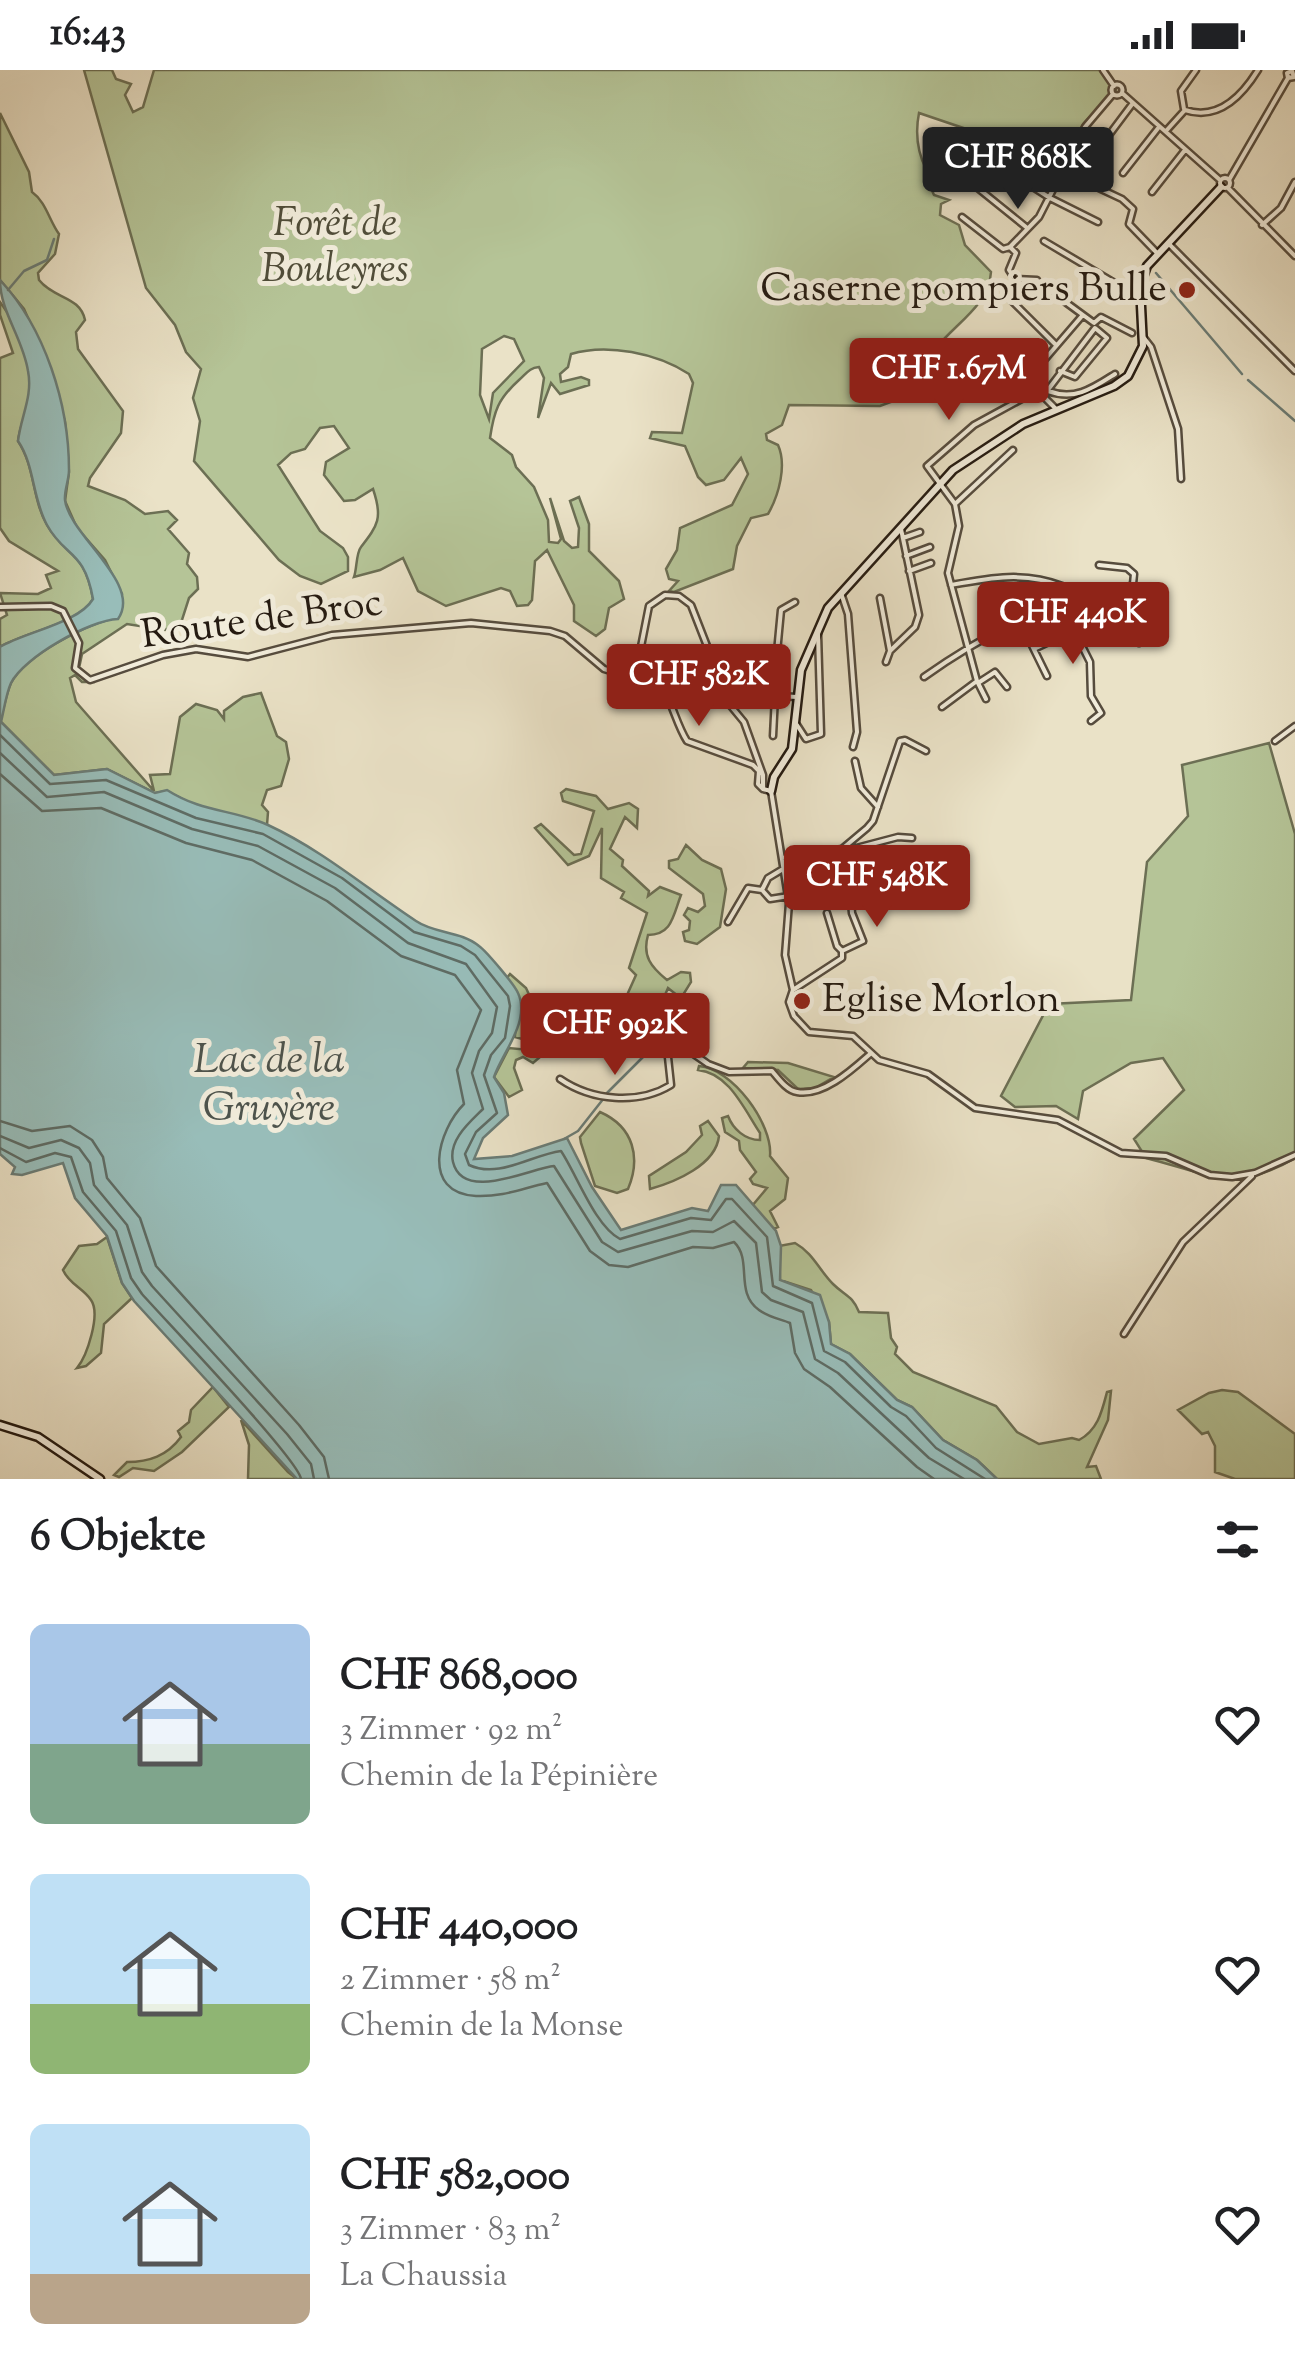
<!DOCTYPE html>
<html lang="de">
<meta charset="utf-8">
<style>
:root{--surface:#fff;--page:#f6f6f6;--text:#202124;--muted:#757577;--accent:#8f2418}
body{margin:0;font-family:"Sorts Mill Goudy",serif;background:var(--page);color:var(--text);height:100vh;display:flex;flex-direction:column;font-size:38px;white-space:nowrap}
*{box-sizing:border-box;margin:0}
p{font-size:32px;color:var(--muted)}
.icon{flex:none;width:55px;height:55px;fill:none;stroke:currentColor;stroke-width:2;stroke-linecap:round;stroke-linejoin:round}
.map{position:relative;height:1409px;overflow:hidden}
.side{display:flex;flex-direction:column;background:var(--surface);flex:1}
.side>*{flex:none}
.price{position:absolute;translate:-50% -85px;padding:0 22px;border-radius:10px;background:var(--accent);color:#fff;font-size:32px;line-height:65px;filter:drop-shadow(0 2px 5px #0008)}
.price::after{content:'';position:absolute;left:50%;top:60px;width:30px;height:22px;margin-left:-15px;background:inherit;clip-path:polygon(0 0,100% 0,50% 100%)}
.price.current{background:#222;color:#fff}
ul{padding:0;list-style:none}
li{display:flex;align-items:center;gap:30px;height:250px;padding:0 30px}
li span{display:grid;place-items:center;flex:none;width:280px;height:200px;border-radius:15px;color:#555}
li>.icon{margin-inline-start:auto}
span .icon{width:120px;height:120px;fill:#fffc;stroke-width:1}
li b{font-size:42px}
h2{display:flex;justify-content:space-between;align-items:center;height:120px;padding:0 30px;font-size:42px}
.status{display:flex;justify-content:space-between;align-items:center;height:70px;padding:0 50px;background:var(--surface);direction:ltr}
.status svg{height:28px;fill:currentColor}
.map>svg:first-child{display:block}
.green{fill:#b5c497;stroke:#6c6f54;stroke-width:2.5;fill-rule:evenodd}
.water{fill:#98bdb9;stroke:#6a7c76;stroke-width:2.5}
.lines{fill:none;stroke-linecap:round;stroke-linejoin:round}
.shore{stroke:#5e6c65;stroke-width:2.5}
.stream{stroke:#6a7c76;stroke-width:2.5}
.street-casing{stroke:#564c3e;stroke-width:9}
.secondary-casing{stroke:#241a11;stroke-width:11}
.street{stroke:#f1ecdb;stroke-width:4}
.secondary{stroke:#f1ecdb;stroke-width:6}
.poi-dot{fill:#8f2418;stroke:#f1ecdb;stroke-width:4}
.labels{text-anchor:middle;dominant-baseline:central;stroke-width:10;stroke-linejoin:round;paint-order:stroke}
.park-label{font-size:40px;font-style:italic;fill:#504d39;stroke:#f1ecdb}
.poi-label{font-size:40px;fill:#241a11;stroke:#f1ecdb;text-anchor:end}
.street-label{font-size:40px;fill:#241a11;stroke:#f1ecdb}
.water-label{font-size:42px;font-style:italic;fill:#4d534c;stroke:#f1ecdb}
</style>
<div class="status"><b>16:43</b><svg viewBox="0 0 49 12"><path d="M0 12V9h3v3zM5 12V6h3v6zM10 12V3h3v9zM15 12V0h3v12zM26 1h20v11H26zM47 4h2v5h-2z"/></svg></div>
<div class="map">
<svg width="1295" height="1409" viewBox="0 0 1295 1409">
<rect width="100%" height="100%" fill="#eae2c7"/>
<filter id="stains"><feTurbulence type="fractalNoise" baseFrequency=".002" numOctaves="4"/><feColorMatrix values="0 0 0 0 .2 0 0 0 0 .09 0 0 0 0 .02 0 0 0 .5 -.17"/></filter>
<radialGradient id="worn" r=".72"><stop offset=".6" stop-color="#630" stop-opacity="0"/><stop offset="1" stop-color="#630" stop-opacity=".3"/></radialGradient>
<!-- green -->
<path class="green" d="M84 0H112L116 9 131 14 125 25 133 42 143 37 154 0H1104L1116 20 1084 53 1057 105 987 66 919 43C914 68 919 96 937 113L931 118 934 125 949 130 941 134 940 145 959 155 965 175 991 202C989 235 956 253 937 277 922 295 909 316 891 332L880 336 789 335 782 355 766 364 767 370 778 375C787 395 779 425 768 444L751 448 737 476 733 499 674 522 669 521 678 511 669 509 666 499 677 480 680 458 732 435 748 404 741 388 724 410 706 415 698 407 685 376 650 368 652 362 682 363 693 313 689 304C657 283 607 273 571 284L568 297 560 304 561 312 581 307 589 310V315L560 324 551 313 538 348 544 308 539 297C529 298 527 303 519 310 498 329 494 341 490 368L512 385 516 397 534 417 548 450 549 472 558 473 561 469 550 428 564 471 572 478 578 477 579 458 570 431 579 427 589 454V481L619 511 624 529 609 538 605 559 596 566 574 551V535L547 480 535 491 532 530 528 535 517 536 510 521 501 518 446 536 418 521 403 488 380 500 354 507C357 499 356 483 361 477 378 455 383 448 373 419L355 430 344 431 324 405 326 392 349 378 334 356 320 358 305 379 291 383 278 395 320 461 343 478 348 487V501L321 514 300 506 279 490 194 391 200 351 193 328 201 299 186 282 175 255 146 218ZM504 266 514 269 524 291 493 323 489 349 480 325 482 279Z
M0 43 29 102 32 122C46 132 49 150 59 164L55 184 38 203 39 210C54 229 80 226 85 250L76 262 78 279 123 341 121 363 90 408 88 416 125 430 145 444 168 441 177 450 168 459 189 483 187 494 197 507 198 519 189 528 182 550 165 560 127 554 82 584 78 603 95 612H82L75 605 70 608 76 632 154 721 150 705 170 704 180 647 196 634 217 640 224 649V641L243 627 261 623 277 666 286 672 289 689 281 716 267 720 262 735 268 742 267 755 200 738 167 721 155 723 107 699 54 705 0 651C4 639 6 624 11 613 25 586 83 556 111 549L122 524 105 490 77 458 65 431 69 402 65 352 49 296 24 239 0 210Z
M0 232C17 254 34 296 30 324 28 339 20 355 18 371 35 396 32 429 47 455 66 488 84 479 93 529 79 554 25 562 0 577V549L7 545 0 523 38 524 51 518 46 505 58 501 9 471 0 458V288L13 283 0 245Z
M1269 673 1295 764V1088C1235 1124 1209 1104 1146 1088L1134 1069 1184 1020 1163 988 1131 993 1083 1021 1078 1049 1056 1036 1015 1037 1001 1026 1049 934 1131 930 1147 792 1188 746 1182 695Z
M566 719 596 726 608 739 629 733 638 739 637 758 625 747 610 779 623 790 622 796 649 821 648 826 660 817 681 825C673 846 672 865 648 865 642 886 651 897 667 910L681 902 690 903 691 912 683 925 678 926 668 918 665 925 680 934 683 944C675 961 670 969 651 974L641 963H633L626 944 619 943 636 905 629 898 647 843 621 828 624 822 601 808 602 758 589 786 568 795 535 758 541 754 574 785 581 784 594 741 563 731 561 723Z
M686 775 702 790 721 799 726 819 720 857 697 874 685 871 683 862 689 860 690 851 684 845 688 838 698 842 705 836 703 824 669 798V791L678 789Z
M510 904 526 918 543 955 537 964 540 987 533 993 523 987 516 990 514 998 522 1020 509 1027 494 1007 509 978 529 980 532 976 530 971 515 967C515 939 528 934 506 909Z
M748 992 788 993 834 1007 815 1018 798 1019 778 1000 743 998Z
M699 996C732 998 773 1054 770 1086L788 1108 785 1129 770 1141 778 1157 773 1159 752 1136 767 1118 753 1114 750 1109 756 1102 740 1080 739 1071 725 1062 722 1048 728 1046C733 1059 745 1070 760 1070V1063C744 1039 729 1003 698 1000Z
M600 1042C634 1057 641 1088 628 1119L617 1123 595 1116 581 1073 580 1067Z
M708 1051 719 1066C716 1095 675 1112 650 1119L649 1106 686 1082 702 1065 700 1056Z
M107 1167 122 1213 132 1228 104 1254 101 1283 86 1296 77 1298C87 1286 101 1244 91 1230 83 1218 69 1214 63 1200L79 1176 97 1174Z
M795 1173C813 1183 819 1200 833 1214 845 1226 852 1225 859 1242L888 1243 891 1268 897 1277 895 1284 913 1302 996 1336 1017 1362 1039 1374 1072 1368 1079 1370C1098 1360 1102 1341 1107 1322L1111 1321 1108 1350 1087 1397 1096 1396 1101 1409H997L977 1390 943 1370 912 1337 897 1330 850 1284 831 1274 829 1252 811 1220 780 1210 779 1176Z
M213 1317 229 1337 182 1382 154 1401 133 1398 119 1407 114 1405 127 1392C149 1392 167 1386 181 1367L178 1361 189 1352 191 1340Z
M1222 1320 1238 1322 1295 1364V1409H1235L1215 1402V1376L1208 1362 1202 1364 1178 1340 1209 1323Z
M241 1350 288 1402 297 1409H248L249 1375Z"/>
<!-- water -->
<path class="water" d="M0 210C45 258 69 334 69 400 69 410 64 421 65 430 69 465 143 514 118 549 90 550 24 587 11 613 6 624 4 640 1 652L54 705 107 699 155 723 167 720C203 743 233 739 268 755 322 780 366 818 416 851 435 864 461 861 479 876 486 881 515 915 518 923 531 951 502 983 494 1007L504 1023 508 1045 483 1068 474 1089 512 1086 567 1068 592 1117 621 1160 692 1138 708 1141 721 1115H736L776 1161 781 1176 780 1210 820 1225 829 1252 831 1274 850 1284 897 1330 912 1337 943 1370 977 1390 997 1409H297L134 1231 122 1213 107 1166 75 1128 63 1093 22 1105 12 1104 15 1097 0 1084V577C25 562 79 553 93 529 84 479 65 488 47 455 32 428 35 396 18 371 21 346 33 326 28 301 23 268 0 242 0 210Z"/>
<g class="lines">
<!-- shore -->
<path class="shore" d="M0 665 50 714 106 710 196 748 263 764 342 808 414 862 461 876 475 885 508 926 510 936 505 968 491 985 484 1005 497 1043 476 1062 465 1084 469 1095C499 1109 531 1085 561 1081 577 1105 595 1156 620 1169L691 1148 711 1150 726 1129H732L767 1167 773 1216 812 1233 824 1281 845 1292 891 1337 906 1346 936 1378 985 1409
M0 683 47 727 104 722 192 759 258 776 335 818 408 873 466 894 497 937 492 963 479 981 472 1003 483 1039C470 1052 448 1070 453 1092 463 1133 531 1098 554 1096L602 1172 618 1182 692 1161 713 1162 734 1151 756 1173 762 1222 771 1230 803 1242 815 1289 838 1303 929 1388 964 1409
M0 704 42 741 101 738 186 773 252 790 327 831 401 886 455 905 481 940 457 1000 464 1034C438 1060 420 1123 476 1126 504 1127 523 1118 547 1113L590 1181 609 1195 628 1197 693 1177 713 1178 734 1172C753 1190 734 1222 759 1240 768 1247 780 1249 790 1253L795 1283 804 1299 830 1317 917 1397 934 1409
M0 1051 32 1061 70 1056 92 1070 103 1087 107 1108 140 1148 156 1196 299 1355 324 1387 329 1409
M0 1066 29 1078 61 1070 79 1078 90 1093 94 1115 127 1155 142 1202 152 1216 287 1364 311 1394 314 1409
M0 1078 26 1092 55 1083 71 1087 83 1122 116 1161 131 1208 142 1224C165 1250 299 1390 301 1409"/>
<!-- stream -->
<path class="stream" d="M1156 203 1242 304
M8 220 24 201 47 190 54 169
M1248 310 1295 351
M642 955 651 979
M607 1023 648 982
M564 1069 578 1061 604 1028"/>
<!-- street casing -->
<g class="street-casing">
<path id="street" d="M1103 0 1114 16
M1111.5 20a5.5 5.5 0 1 1 11 0a5.5 5.5 0 1 1-11 0Z
M1122 23 1220 110
M1184 39 1181 21 1196 0
M1166 61 1185 40C1218 51 1242 26 1258 0
M931 70 983 85 1050 128 1098 152
M1091 89 1133 33
M1123 103 1159 57
M947 106 974 115 1026 157
M1073 106 1122 129 1133 139 1129 154 1157 183
M1220 113a5 5 0 1 1 10 0a5 5 0 1 1-10 0Z
M1229 110 1288 8 1294 7 1292 1 1287 3 1288 8
M1228 118 1295 186
M1152 122 1185 80
M962 147 1003 179 1010 177 1039 147 1085 57 1113 24
M1262 155 1281 138 1295 112
M1044 171 1140 228
M1168 173 1295 301
M1010 177 1016 183 1009 200 1015 209 1037 210
M1049 220 1094 253 1101 247 1132 263
M1010 229 1056 275
M1144 268 1151 277 1178 359 1181 409
M1048 321C1075 331 1093 318 1115 304
M1044 325 1095 258 1107 268 1075 307 1060 301
M1056 339 1027 310 1082 246
M955 434 1013 380
M903 468 920 462
M906 486 930 477
M909 501 931 493
M951 515C989 508 1025 501 1062 516V531L1074 560 1086 552H1132L1129 569 1139 573
M841 523 848 544 857 662 853 677
M880 528 890 581 915 557 919 545 901 459
M795 532 781 540 774 614 775 626 798 627
M0 537 51 536 63 541 79 573 75 598 90 610 163 585 196 579 248 587 332 565 471 553 550 561 565 566 604 599 621 604 637 597 649 536 665 525 679 526 691 535 730 635 744 652 763 705V719L771 721 789 833 785 885 793 920 789 932 794 946 809 962 853 966 879 990 928 1004 975 1038 1058 1050 1121 1083 1166 1086 1210 1105 1232 1107 1255 1103 1295 1085
M1020 551 1047 606
M1034 579 1074 560 1090 592 1091 626 1101 643 1091 651
M886 592 890 581
M637 597C670 608 671 646 687 671L753 695 759 701 758 714 763 719
M924 607C970 574 1021 547 1073 525 1092 518 1118 527 1133 514L1134 504 1127 498 1099 495
M978 613 995 602 1007 617
M986 629 977 611 948 503 959 456 955 434 927 396 974 355 1038 320
M942 637 977 611
M797 655 806 669 821 664 818 564
M773 666 775 626
M1275 671 1295 656
M855 691 861 718 878 737
M813 781 823 804 820 817
M845 781 898 767 912 768
M782 788 842 779 867 758 873 751 900 671 905 670 926 681
M783 799 768 808 762 820 770 829 789 826
M827 843 837 876 842 881
M728 852 748 818 762 820
M793 920 842 888V881L863 871 852 843 847 786 842 779
M560 1009C592 1031 638 1035 671 1015L667 978 678 973 708 994 729 1002 772 1001C778 1008 787 1021 797 1022 823 1027 853 999 870 984
M1124 1264 1183 1172 1252 1106"/>
</g>
<!-- secondary casing -->
<g class="secondary-casing">
<path id="secondary" d="M771 721 774 707 792 679 801 600 828 538 953 400 1023 354 1114 316 1128 306 1143 276 1140 216 1147 196 1221 117
M0 1355 38 1367 100 1409"/>
</g>
<!-- street -->
<use href="#street" class="street"/>
<!-- secondary -->
<use href="#secondary" class="secondary"/>
</g>
<!-- markers -->
<g class="poi-dot">
<circle cx="1187" cy="220" r="10"/>
<circle cx="802" cy="931" r="10"/>
</g>
<g class="labels">
<!-- park labels -->
<g class="park-label">
<text x="335" y="155">Forêt de<tspan x="335" dy="46">Bouleyres</tspan></text>
</g>
<!-- poi labels -->
<g class="poi-label">
<text x="1167" y="220">Caserne pompiers Bulle</text>
<text x="822" y="931" text-anchor="start">Eglise Morlon</text>
</g>
<!-- street labels -->
<g class="street-label">
<text transform="translate(262 551) rotate(-8)">Route de Broc</text>
</g>
<!-- water labels -->
<g class="water-label">
<text x="269" y="992">Lac de la<tspan x="269" dy="48">Gruyère</tspan></text>
</g>
</g>
<rect width="100%" height="100%" filter="url(#stains)"/>
<rect width="100%" height="100%" fill="url(#worn)"/>
</svg>
<b class="price current" style="left:1018px;top:142px">CHF 868K</b>
<b class="price" style="left:949px;top:353px">CHF 1.67M</b>
<b class="price" style="left:1073px;top:597px">CHF 440K</b>
<b class="price" style="left:699px;top:659px">CHF 582K</b>
<b class="price" style="left:877px;top:860px">CHF 548K</b>
<b class="price" style="left:615px;top:1008px">CHF 992K</b>
</div>
<section class="side">
<h2>6 Objekte<svg class="icon" aria-label="filters" viewBox="0 0 24 24"><path d="M4 7h16M4 17h16"/><circle cx="9" cy="7" r="2"/><circle cx="15" cy="17" r="2"/></svg></h2>
<ul>
<li><span style="background:linear-gradient(#a9c7e8 60%,#7fa58c 0)"><svg class="icon" aria-label="home" viewBox="0 0 24 24"><path d="M3 11l9-7 9 7M6 9v11h12V9"/></svg></span><div><b>CHF 868,000</b><p>3 Zimmer · 92 m²</p><p>Chemin de la Pépinière</p></div><svg class="icon" aria-label="heart" viewBox="0 0 24 24"><path d="M12 20l-8-8c-3-5 5-10 8-4 3-6 11-1 8 4z"/></svg></li>
<li><span style="background:linear-gradient(#bfe0f5 65%,#8fb573 0)"><svg class="icon" aria-label="home" viewBox="0 0 24 24"><path d="M3 11l9-7 9 7M6 9v11h12V9"/></svg></span><div><b>CHF 440,000</b><p>2 Zimmer · 58 m²</p><p>Chemin de la Monse</p></div><svg class="icon" aria-label="heart" viewBox="0 0 24 24"><path d="M12 20l-8-8c-3-5 5-10 8-4 3-6 11-1 8 4z"/></svg></li>
<li><span style="background:linear-gradient(#bfe0f5 75%,#b9a48a 0)"><svg class="icon" aria-label="home" viewBox="0 0 24 24"><path d="M3 11l9-7 9 7M6 9v11h12V9"/></svg></span><div><b>CHF 582,000</b><p>3 Zimmer · 83 m²</p><p>La Chaussia</p></div><svg class="icon" aria-label="heart" viewBox="0 0 24 24"><path d="M12 20l-8-8c-3-5 5-10 8-4 3-6 11-1 8 4z"/></svg></li>
</ul>
</section>
